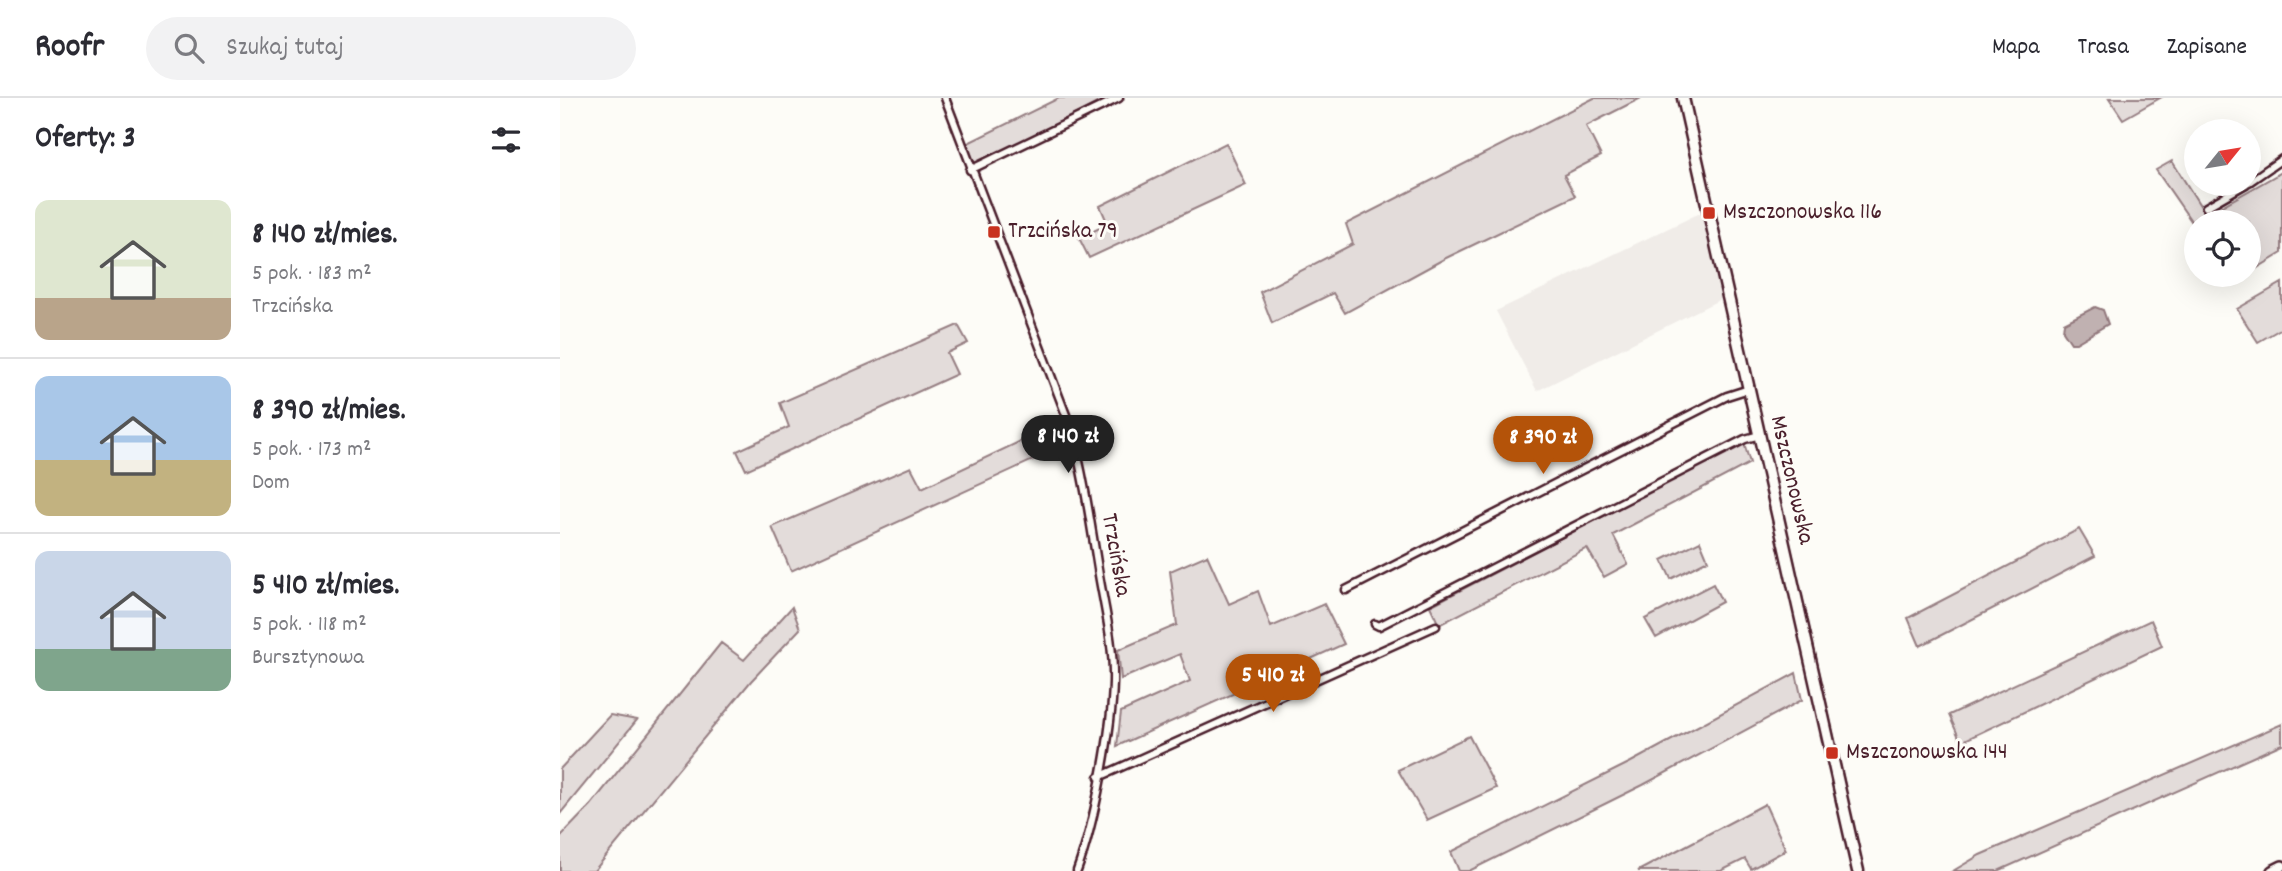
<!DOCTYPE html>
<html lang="pl">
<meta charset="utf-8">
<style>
:root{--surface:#fff;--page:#f2f2f3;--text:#2b2b33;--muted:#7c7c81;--line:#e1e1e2;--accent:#b45309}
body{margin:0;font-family:Dekko,sans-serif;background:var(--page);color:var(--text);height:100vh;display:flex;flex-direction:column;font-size:26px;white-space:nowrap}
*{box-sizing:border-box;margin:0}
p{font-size:23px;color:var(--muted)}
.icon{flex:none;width:38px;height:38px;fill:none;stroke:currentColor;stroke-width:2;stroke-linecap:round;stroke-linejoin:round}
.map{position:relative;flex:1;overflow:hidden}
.details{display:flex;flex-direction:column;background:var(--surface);width:560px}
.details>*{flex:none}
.needle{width:46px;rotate:60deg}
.fabs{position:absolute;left:1624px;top:21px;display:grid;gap:14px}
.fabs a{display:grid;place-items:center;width:77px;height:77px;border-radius:50%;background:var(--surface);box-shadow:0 7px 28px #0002;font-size:35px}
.price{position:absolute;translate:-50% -60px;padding:0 16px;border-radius:24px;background:var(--accent);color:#fff;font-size:23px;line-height:46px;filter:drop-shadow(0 2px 4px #0008)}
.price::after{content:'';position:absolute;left:50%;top:42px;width:21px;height:16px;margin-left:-10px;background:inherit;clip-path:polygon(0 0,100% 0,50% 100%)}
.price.active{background:#222;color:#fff}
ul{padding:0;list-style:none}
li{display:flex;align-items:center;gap:21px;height:175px;padding:0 35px}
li+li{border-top:2px solid var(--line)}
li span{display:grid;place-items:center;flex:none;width:196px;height:140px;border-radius:14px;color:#555}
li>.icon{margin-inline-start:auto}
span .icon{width:84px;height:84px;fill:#fffc;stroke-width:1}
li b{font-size:30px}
h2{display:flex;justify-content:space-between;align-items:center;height:84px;padding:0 35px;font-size:30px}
header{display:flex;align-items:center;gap:42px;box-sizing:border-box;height:98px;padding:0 35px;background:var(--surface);border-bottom:2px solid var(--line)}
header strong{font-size:33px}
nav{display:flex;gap:38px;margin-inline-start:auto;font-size:24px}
.search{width:490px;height:63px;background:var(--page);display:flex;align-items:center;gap:18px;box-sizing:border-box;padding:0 24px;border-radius:38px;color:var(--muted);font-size:26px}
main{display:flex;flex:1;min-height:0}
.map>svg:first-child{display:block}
.built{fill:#f0ece8}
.green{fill:#e3dcda;stroke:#967e82;stroke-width:2}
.water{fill:#c0b1b1;stroke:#91777b;stroke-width:2}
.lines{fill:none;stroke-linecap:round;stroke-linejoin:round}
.stream{stroke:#91777b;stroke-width:2}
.minor-casing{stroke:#4a1f2b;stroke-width:11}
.secondary-casing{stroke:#4a1f2b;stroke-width:14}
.primary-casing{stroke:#4a1f2b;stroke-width:15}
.minor{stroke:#fdfcf7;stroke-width:6}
.secondary{stroke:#fdfcf7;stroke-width:9}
.primary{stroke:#fdfcf7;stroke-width:10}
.poi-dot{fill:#c8321e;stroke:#fdfcf7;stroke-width:2.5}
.labels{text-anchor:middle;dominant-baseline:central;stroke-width:6;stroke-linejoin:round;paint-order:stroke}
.poi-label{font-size:24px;fill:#4a1f2b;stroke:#fdfcf7;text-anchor:start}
.street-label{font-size:24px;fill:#4a1f2b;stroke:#fdfcf7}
</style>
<header>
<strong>Roofr</strong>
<div class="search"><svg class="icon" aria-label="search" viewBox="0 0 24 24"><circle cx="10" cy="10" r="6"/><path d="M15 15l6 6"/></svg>Szukaj tutaj</div>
<nav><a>Mapa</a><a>Trasa</a><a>Zapisane</a></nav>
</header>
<main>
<section class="details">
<h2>Oferty: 3<svg class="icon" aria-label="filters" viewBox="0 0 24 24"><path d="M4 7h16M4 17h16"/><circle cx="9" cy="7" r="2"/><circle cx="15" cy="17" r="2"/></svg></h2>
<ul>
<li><span style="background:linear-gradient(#dfe7d0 70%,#b9a48a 0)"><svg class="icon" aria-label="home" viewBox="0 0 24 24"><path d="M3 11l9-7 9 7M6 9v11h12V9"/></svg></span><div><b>8 140 zł/mies.</b><p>5 pok. · 183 m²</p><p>Trzcińska</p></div></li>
<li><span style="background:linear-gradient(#a9c7e8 60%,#c2b280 0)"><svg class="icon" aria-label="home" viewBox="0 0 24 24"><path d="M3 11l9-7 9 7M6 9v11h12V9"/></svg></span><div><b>8 390 zł/mies.</b><p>5 pok. · 173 m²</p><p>Dom</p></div></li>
<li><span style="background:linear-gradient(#c9d6e8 70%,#7fa58c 0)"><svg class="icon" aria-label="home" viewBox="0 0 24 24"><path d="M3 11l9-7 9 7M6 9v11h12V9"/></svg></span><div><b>5 410 zł/mies.</b><p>5 pok. · 118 m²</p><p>Bursztynowa</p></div></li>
</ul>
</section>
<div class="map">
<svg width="1722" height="773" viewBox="0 0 1722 773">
<rect width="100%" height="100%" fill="#fdfcf7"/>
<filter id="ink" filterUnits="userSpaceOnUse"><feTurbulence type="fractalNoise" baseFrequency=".0143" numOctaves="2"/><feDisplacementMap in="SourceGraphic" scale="14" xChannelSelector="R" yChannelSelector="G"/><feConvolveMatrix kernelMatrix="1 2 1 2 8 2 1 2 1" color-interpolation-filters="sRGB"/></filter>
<g filter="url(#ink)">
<!-- built -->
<path class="built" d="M1142 114 1161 201 977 293 936 213Z"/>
<!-- green -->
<path class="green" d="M499 0H547L414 68 406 46Z
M1034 0H1081L1026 28 1041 58 1004 77 1015 98 884 161 785 215 773 195 712 225 700 194 793 146 786 126Z
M1549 0H1600L1563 21Z
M666 45 686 87 529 160 519 140 548 126 540 108Z
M1612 63 1646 117 1722 74V155L1689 175V124H1636V130L1596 72Z
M1722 185V230L1698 244 1677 211Z
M398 227 408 245 387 255 397 276 186 372 177 353 229 329 220 305Z
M501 324 508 346 231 473 212 429 351 369 362 390Z
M1184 345 1190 365 1053 437 1068 466 1044 479 1027 450 879 527 870 508Z
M1519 431 1535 458 1360 548 1348 520Z
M1140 443 1148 462 1111 481 1102 462Z
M647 457 669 506 698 493 711 529 764 506 784 546 557 648 561 614 630 583 620 556 561 581 558 552 617 527 610 473Z
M1153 486 1162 504 1096 540 1085 521Z
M232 509 240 531 191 583 34 773H0V739L31 707 161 545 184 562Z
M1591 522 1602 548 1401 644 1389 617Z
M1236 575 1242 602 1083 687 909 773H899L891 754 1071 664Z
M50 617 77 622 0 716V671Z
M1722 626V646L1438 773H1393L1420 757Z
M909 638 936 690 867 722 838 672Z
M1205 706 1226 752 1191 771 1185 761 1161 773H1078Z"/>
<!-- water -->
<path class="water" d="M1535 209 1543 212 1548 226 1516 245H1511L1503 233 1504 225Z"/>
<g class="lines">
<!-- stream -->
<path class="stream" d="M1129 0 1286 692"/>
<!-- minor casing -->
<g class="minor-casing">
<path id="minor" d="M385 0 511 330C524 378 531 428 539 477 545 512 554 548 553 584 552 633 534 727 517 773
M410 72 559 0
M1689 84 1722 61
M1646 109 1686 86
M786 492 1167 298 1189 291
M815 526 819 528 1185 341 1200 337
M539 679 876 528"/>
</g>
<!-- secondary casing -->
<g class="secondary-casing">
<path id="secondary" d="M1712 773 1722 768"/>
</g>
<!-- primary casing -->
<g class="primary-casing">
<path id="primary" d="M1123 0 1298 773"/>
</g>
<!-- minor -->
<use href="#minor" class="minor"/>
<!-- secondary -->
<use href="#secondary" class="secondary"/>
<!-- primary -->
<use href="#primary" class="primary"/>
</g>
</g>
<!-- markers -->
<g class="poi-dot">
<rect x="1142" y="108" width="14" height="14" rx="3.5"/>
<rect x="427" y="127" width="14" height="14" rx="3.5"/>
<rect x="1265" y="648" width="14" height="14" rx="3.5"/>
</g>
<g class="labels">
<!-- poi labels -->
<g class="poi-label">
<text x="1163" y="115">Mszczonowska 116</text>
<text x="448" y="134">Trzcińska 79</text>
<text x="1286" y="655">Mszczonowska 144</text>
</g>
<!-- street labels -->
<g class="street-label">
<text transform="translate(1231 382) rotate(77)">Mszczonowska</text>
<text transform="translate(555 457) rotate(80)">Trzcińska</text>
</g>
</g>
</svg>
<div class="fabs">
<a><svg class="needle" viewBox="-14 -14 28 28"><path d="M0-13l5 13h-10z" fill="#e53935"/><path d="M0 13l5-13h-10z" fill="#7c7c81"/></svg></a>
<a><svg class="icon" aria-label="locate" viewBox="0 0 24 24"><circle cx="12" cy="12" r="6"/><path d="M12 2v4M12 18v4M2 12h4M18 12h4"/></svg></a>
</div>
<b class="price active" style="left:508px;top:377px">8 140 zł</b>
<b class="price" style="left:983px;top:378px">8 390 zł</b>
<b class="price" style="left:713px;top:616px">5 410 zł</b>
</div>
</main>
